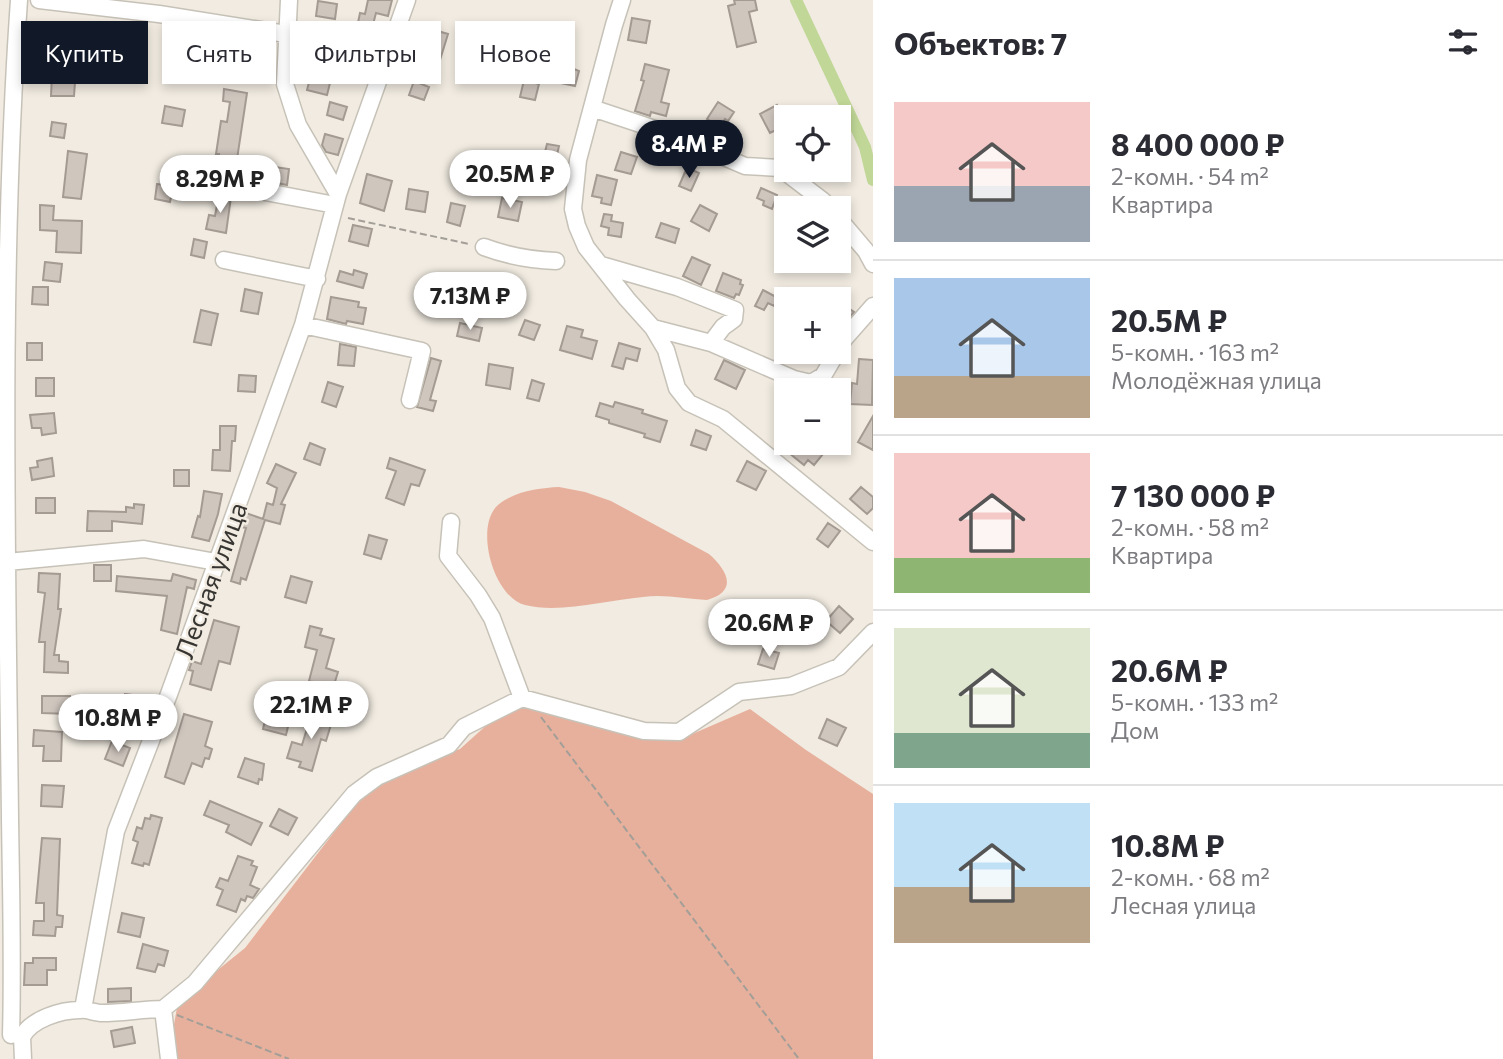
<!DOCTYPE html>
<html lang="ru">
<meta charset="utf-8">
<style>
:root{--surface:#fff;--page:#f7f7f7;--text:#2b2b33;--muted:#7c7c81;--line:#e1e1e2;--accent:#111827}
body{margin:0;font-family:Commissioner,sans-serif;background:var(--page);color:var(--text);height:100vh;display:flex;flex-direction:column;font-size:26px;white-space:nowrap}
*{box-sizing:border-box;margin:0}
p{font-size:23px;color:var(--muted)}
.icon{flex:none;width:38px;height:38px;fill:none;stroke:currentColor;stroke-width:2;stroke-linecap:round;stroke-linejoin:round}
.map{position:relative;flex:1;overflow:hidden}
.details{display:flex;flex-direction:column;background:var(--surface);width:630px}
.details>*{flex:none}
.guide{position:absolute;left:21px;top:21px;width:665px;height:63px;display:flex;gap:14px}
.fabs{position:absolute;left:774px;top:105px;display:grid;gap:14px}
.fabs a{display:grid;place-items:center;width:77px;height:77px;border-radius:0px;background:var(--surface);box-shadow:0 4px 10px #0003;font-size:35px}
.price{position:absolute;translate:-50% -60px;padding:0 16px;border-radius:24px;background:#fff;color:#222;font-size:23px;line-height:46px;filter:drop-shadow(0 2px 4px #0008)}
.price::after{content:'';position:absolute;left:50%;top:42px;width:21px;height:16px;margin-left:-10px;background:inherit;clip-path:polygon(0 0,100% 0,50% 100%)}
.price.current{background:var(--accent);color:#fff}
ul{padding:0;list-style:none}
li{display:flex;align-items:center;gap:21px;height:175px;padding:0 21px}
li+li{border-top:2px solid var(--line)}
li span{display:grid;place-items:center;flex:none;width:196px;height:140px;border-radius:0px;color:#555}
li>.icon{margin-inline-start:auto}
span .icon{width:84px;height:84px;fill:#fffc;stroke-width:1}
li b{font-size:30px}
h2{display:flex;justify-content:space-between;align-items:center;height:84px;padding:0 21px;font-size:30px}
.chip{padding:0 24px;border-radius:0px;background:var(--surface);box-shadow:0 4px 10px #0003;font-size:24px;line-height:63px}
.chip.current{background:var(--accent);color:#fff}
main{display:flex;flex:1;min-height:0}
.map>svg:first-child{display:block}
.green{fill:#e7b09c}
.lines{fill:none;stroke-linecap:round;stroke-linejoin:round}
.canal{stroke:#c1d797;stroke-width:12}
.building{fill:#cfc6be;stroke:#a49b93;stroke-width:2}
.minor-casing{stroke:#c7c2b8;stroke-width:19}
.path{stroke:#a39e97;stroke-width:2;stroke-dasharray:7 3.5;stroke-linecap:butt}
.minor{stroke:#fff;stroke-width:16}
.labels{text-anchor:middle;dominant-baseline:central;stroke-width:5;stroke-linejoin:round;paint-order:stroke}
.street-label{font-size:26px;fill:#373531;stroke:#f1ebe1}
</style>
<main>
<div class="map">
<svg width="873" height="1059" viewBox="0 0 873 1059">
<rect width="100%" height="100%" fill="#f1ebe1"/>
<!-- green -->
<path class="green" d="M559 487 585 492 611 501 709 554C727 570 739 591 707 600 686 599 664 594 643 597 607 600 560 614 525 605 493 597 474 526 498 505 514 491 540 488 559 487Z
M526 705 683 738 750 709 806 750 873 794V1059H176L173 1030 178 1002 245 948 375 779 460 749 499 714Z"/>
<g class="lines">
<!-- canal -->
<path class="canal" d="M796 0 865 147 873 180"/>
</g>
<!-- building -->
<path class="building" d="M368 0H392L388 16 376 13 370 36 382 39 379 47 354 42 360 13 365 14Z
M734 0H755L757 10 749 12 756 42 737 47 728 6 735 4Z
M318 1 337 4 335 19 316 16Z
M632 18 650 21 646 43 628 40Z
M60 23 86 25 84 40 66 38V81L75 82 74 96H51L53 53H57Z
M123 24 135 25 132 46 116 44 118 35 122 36Z
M424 27 448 34 440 60 428 56 431 46 419 43Z
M197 31 211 33 207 53 193 51Z
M310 46 328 50 322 77 331 79 327 95 307 90 315 59 307 57Z
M232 50 243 52 240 66 229 64Z
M561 62 574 65V69L579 71 575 86 556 82Z
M645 64 669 70 661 102 669 104 666 116 651 112 650 116 635 111 644 81 641 80Z
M524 80 539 84 535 100 520 97Z
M414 81 429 87 424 100 409 95Z
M224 89 247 93 234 179 215 177 219 154H216L221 121 227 122 230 102 223 101Z
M330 102 347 107 343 120 327 115Z
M718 102 734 112 728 121 725 119 720 127 707 119Z
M777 105 786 125 770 133 760 114Z
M165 106 185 110 182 126 162 123Z
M52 122 66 124 64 138 50 136Z
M325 134 343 139 338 155 326 152 322 145Z
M547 144 559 146 556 159 544 156Z
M68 151 87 154 81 199 63 197Z
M621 152 637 157 631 174 615 170Z
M268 166 289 169 287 185 266 181Z
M690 169 699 173 691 191 679 186 685 172 688 174Z
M498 172 513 175 511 187 496 184Z
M367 174 392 181 384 211 360 203Z
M597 175 617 180 611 205 601 203 602 198 592 196Z
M157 184 173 186 170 202 155 199Z
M761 188 777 195 772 209 763 205 764 201 757 198Z
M409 189 428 192 425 212 406 209Z
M219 194 231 197 226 233 206 229 209 215 215 216Z
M502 198 522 202 518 221 498 217Z
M451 203 465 206 460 226 447 222Z
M40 205 54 206 53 220 82 221 81 253 56 252 57 231 40 230Z
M700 205 717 214 709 231 691 221Z
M604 214 612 215 611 221 623 223 621 237 608 235 609 228 601 226Z
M661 223 679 229 675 243 656 237Z
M353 225 372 229 368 246 349 241Z
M194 239 207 242 204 258 191 255Z
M692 257 710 265 701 285 683 276Z
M45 262 62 264 60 282 43 280Z
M354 270 367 274 363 288 337 281 340 271 353 275Z
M723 273 741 280 740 284 743 285 739 295 736 294 734 298 716 291Z
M33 287H48V305L32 304Z
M245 289 262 293 258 314 241 311Z
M763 290 778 298 774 306 768 303 764 310 755 306Z
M331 297 359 302 358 307 366 308 363 324 347 321 346 324 327 319Z
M838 301 854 312 838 330Z
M201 310 218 314 211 345 194 342Z
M525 320 540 325 534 340 519 335Z
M460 323 482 328 479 341 457 336Z
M567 326 583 330 581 337 597 341 592 359 560 350Z
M27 343H42V360H27Z
M619 343 640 349 637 361 626 358 623 369 612 366Z
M340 344 356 347 354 366 338 365Z
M431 358 441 361 430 400 436 401 433 411 417 407Z
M859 359 873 360 872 405 850 404 852 383 857 384Z
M724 360 745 370 736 389 715 379Z
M489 364 513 368 510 389 486 385Z
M239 375 256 376 255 392 238 391Z
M36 378H54V396H36Z
M532 380 544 384 539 401 527 398Z
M328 382 343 387 336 407 322 402Z
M615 402 643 410 642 413 667 421 660 442 644 437 645 434 609 423V420L596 416 600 403 613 407Z
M54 413 56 433 42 435 41 428H32L30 415Z
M873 416V450L858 442Z
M220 426H236L235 441H232L230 471 212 470 213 450H220Z
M696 430 711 436 706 450 691 445Z
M310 443 325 449 320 465 304 459Z
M798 443H808L823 454 814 465 808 460 804 465 789 453Z
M52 458 54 476 32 480 30 468 38 467 37 461Z
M390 458 425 470 419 486 411 484 404 505 386 498 396 471 387 468Z
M747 461 766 471 756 490 737 481Z
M276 464 296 473 281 504 285 505 280 524 265 520 246 580 241 578 240 584 231 581 246 528 241 527 246 513 263 519 267 503 273 505 277 488 267 483Z
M174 470H189V486H174Z
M861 487 873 497V508L867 514 850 499Z
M204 491 222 494 218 514 209 541 192 537 198 516 200 517Z
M36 498H55V513H36Z
M134 504 144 505 142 524 112 521V531H87L88 511 126 512V507L134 508Z
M828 523 840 531 828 547 817 539Z
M369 535 387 540 381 559 364 554Z
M94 565H111V581H94Z
M39 573 60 574 58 609H61L54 655H59V661L68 662V673L44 672 45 642H39L45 593 38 592Z
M173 574 196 580 194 589 187 587 177 634 161 630 167 596 116 591 117 576 171 581Z
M291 576 312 582 306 603 285 597Z
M839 606 853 619 840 633 826 621Z
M788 614 803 624 797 634 782 625Z
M214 620 239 627 230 664 219 661 211 690 190 684 193 671 189 670 192 661 201 664Z
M310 626 322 629 320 635 334 639 326 668 338 672 334 685 325 682 324 685 309 681 317 650 305 647Z
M763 649 779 653 774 669 758 664Z
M125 694 148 697 146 713 123 710Z
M42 696H70V714L42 713Z
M269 704 292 710 286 735 263 729Z
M312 712 333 718 326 741 321 739 312 771 299 767 301 762 287 758 292 742 302 745Z
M184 714 212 722 205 746 212 749 209 759 205 758 202 767 192 763 184 784 165 777Z
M827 719 846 728 837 746 819 738Z
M34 730 62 732 61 761H43L44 746H33Z
M112 741 130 748 123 766 105 759Z
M245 758 264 764 262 780 259 779 258 784 238 777Z
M42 785 64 786 62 807 41 806Z
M210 801 262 823 251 845 226 832 229 825 204 815Z
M279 809 297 818 288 835 270 826Z
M151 815 162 818 149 865 144 863 143 866 132 863 138 842 133 840 137 827 142 829 145 818 150 819Z
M42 838 60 839 57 915 63 916 62 927H56L55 936 33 935 34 921H44V903H36Z
M238 856 253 861 251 865 257 867 250 885 259 889 253 898 247 896 245 901 241 899 236 912 217 905 223 890 216 887 220 878 228 881Z
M122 913 144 918 140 937 118 932Z
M143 944 168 951 164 966 158 964 155 972 137 968Z
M33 958H56V970H47V985H24L25 963H33Z
M131 988V1001L108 1002V989Z
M132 1027 135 1043 114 1047 111 1031Z"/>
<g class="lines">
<!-- minor casing -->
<g class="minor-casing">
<path id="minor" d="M39 0 159 14 286 34
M289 0 285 84 298 125 338 194
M622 0 614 25 578 160 573 209 577 226 586 247 627 299 653 328 666 350 677 388 689 403 723 419 873 542
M592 108 670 134 745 166 780 168 822 200 830 208
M250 189 335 205
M838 218 866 251 873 264
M484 247C508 256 531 260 556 261
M224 260 317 279
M601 265 677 287 735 310 734 319 723 327 711 343
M303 325 422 351 410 400
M653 328 711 343 794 379 811 383 823 376 837 352
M838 349 845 338 873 306
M451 522 448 556 478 595 492 618 522 698
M7 562 144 549 216 562
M83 1009 116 831 169 694 303 325 338 194 407 0
M163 1009 195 983 354 794 377 777 449 745 464 727 522 698 644 731 679 732 739 692 791 686 839 667 873 632
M163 1009 169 1059
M11 1035C13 963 11 890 10 818 7 546 0 271 19 0
M22 1037C31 1019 61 1010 80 1010 87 1009 95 1013 102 1013 123 1013 143 1009 163 1009
M22 1037 23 1059"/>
</g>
<!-- path -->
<path class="path" d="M348 218 469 244
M541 717 799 1059
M177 1015 289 1059"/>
<!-- minor -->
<use href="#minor" class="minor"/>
</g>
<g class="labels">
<!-- street labels -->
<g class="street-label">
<text transform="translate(210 580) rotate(-70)">Лесная улица</text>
</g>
</g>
</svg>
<div class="fabs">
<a><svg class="icon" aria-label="locate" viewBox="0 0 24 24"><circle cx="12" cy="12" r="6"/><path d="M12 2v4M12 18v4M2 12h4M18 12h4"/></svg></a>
<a><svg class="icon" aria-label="layers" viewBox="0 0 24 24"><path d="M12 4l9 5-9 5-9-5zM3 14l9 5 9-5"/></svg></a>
<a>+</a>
<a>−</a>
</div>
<b class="price current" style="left:689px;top:180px">8.4M ₽</b>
<b class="price" style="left:510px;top:210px">20.5M ₽</b>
<b class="price" style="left:220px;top:215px">8.29M ₽</b>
<b class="price" style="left:470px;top:332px">7.13M ₽</b>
<b class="price" style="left:769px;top:659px">20.6M ₽</b>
<b class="price" style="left:311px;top:741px">22.1M ₽</b>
<b class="price" style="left:118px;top:754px">10.8M ₽</b>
<div class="guide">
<a class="chip current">Купить</a>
<a class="chip">Снять</a>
<a class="chip">Фильтры</a>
<a class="chip">Новое</a>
</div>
</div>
<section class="details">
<h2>Объектов: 7<svg class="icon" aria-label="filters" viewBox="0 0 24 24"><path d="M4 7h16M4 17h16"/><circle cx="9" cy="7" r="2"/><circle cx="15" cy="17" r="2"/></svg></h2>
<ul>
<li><span style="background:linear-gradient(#f6c9c9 60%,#9aa5b1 0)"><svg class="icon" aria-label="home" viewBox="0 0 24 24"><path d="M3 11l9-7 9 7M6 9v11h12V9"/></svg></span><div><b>8 400 000 ₽</b><p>2-комн. · 54 m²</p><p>Квартира</p></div></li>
<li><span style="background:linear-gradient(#a9c7e8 70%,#b9a48a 0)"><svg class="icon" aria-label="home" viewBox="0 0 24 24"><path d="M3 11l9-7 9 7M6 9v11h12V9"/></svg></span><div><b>20.5M ₽</b><p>5-комн. · 163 m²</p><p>Молодёжная улица</p></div></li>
<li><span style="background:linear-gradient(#f6c9c9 75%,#8fb573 0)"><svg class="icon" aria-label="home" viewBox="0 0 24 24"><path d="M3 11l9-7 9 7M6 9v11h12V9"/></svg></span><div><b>7 130 000 ₽</b><p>2-комн. · 58 m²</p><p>Квартира</p></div></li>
<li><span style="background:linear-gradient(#dfe7d0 75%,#7fa58c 0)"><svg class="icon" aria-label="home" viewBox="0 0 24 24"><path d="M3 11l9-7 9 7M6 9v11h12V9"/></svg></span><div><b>20.6M ₽</b><p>5-комн. · 133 m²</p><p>Дом</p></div></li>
<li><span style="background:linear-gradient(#bfe0f5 60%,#b9a48a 0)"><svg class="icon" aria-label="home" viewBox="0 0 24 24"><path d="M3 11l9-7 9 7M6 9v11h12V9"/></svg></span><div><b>10.8M ₽</b><p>2-комн. · 68 m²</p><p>Лесная улица</p></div></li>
</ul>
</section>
</main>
